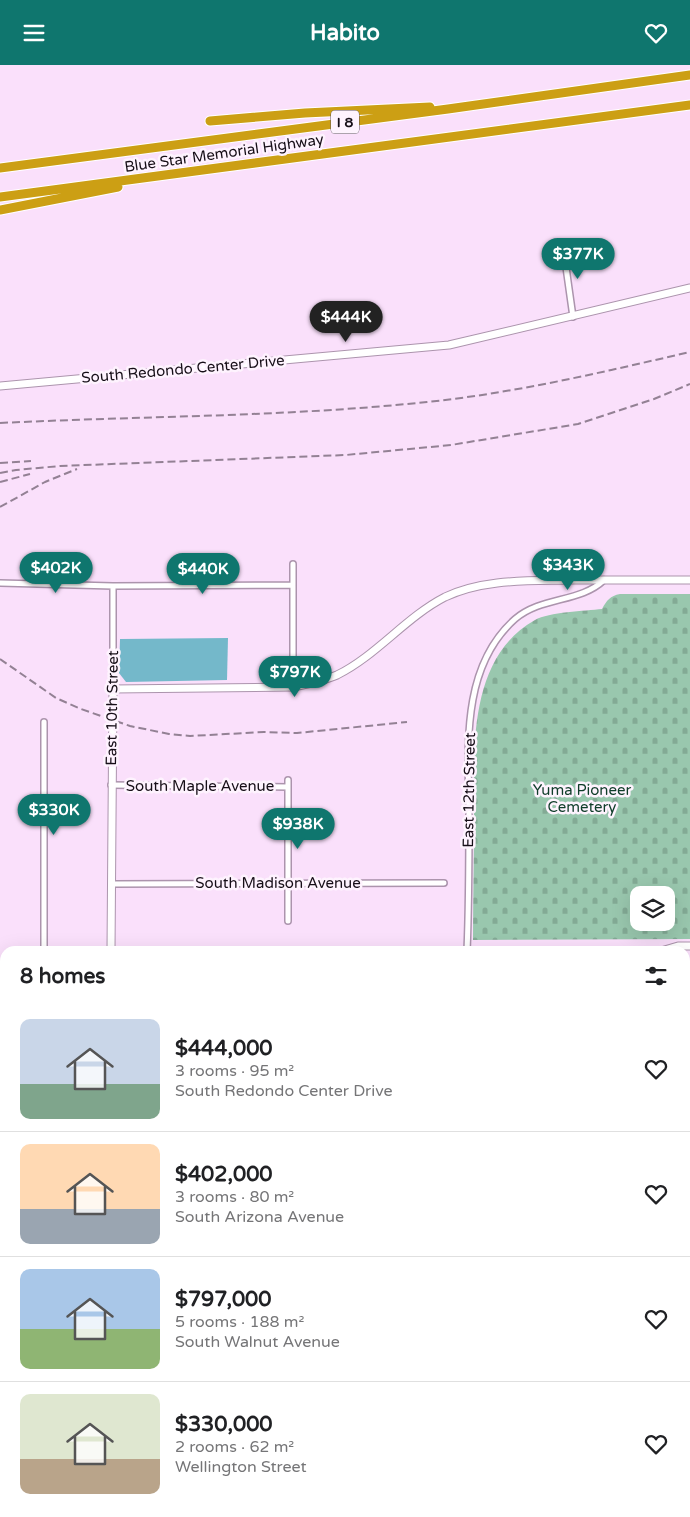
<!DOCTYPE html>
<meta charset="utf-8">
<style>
:root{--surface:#fff;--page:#f6f6f6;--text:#202124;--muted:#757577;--line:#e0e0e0;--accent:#0f766e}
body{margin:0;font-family:"Varela Round",sans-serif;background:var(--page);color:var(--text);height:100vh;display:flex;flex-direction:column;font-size:19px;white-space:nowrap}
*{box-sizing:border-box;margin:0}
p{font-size:16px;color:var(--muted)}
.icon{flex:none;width:28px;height:28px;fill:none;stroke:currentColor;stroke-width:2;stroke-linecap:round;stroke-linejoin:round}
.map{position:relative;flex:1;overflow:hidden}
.sheet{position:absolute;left:0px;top:881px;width:690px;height:571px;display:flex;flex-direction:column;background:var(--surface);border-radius:15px 15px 0 0;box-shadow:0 5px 20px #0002}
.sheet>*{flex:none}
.tools{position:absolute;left:630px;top:821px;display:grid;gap:10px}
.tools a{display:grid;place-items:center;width:45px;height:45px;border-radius:10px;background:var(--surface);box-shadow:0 5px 20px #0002;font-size:25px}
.price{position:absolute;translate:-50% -42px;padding:0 11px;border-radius:18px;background:var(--accent);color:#fff;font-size:16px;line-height:32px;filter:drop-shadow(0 1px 2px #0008)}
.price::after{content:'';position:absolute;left:50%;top:30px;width:15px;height:11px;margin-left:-8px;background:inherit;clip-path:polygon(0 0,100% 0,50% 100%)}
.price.on{background:#222;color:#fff}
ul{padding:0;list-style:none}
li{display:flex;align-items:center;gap:15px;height:125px;padding:0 20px}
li+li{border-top:1px solid var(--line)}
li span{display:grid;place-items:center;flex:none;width:140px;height:100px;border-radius:10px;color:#555}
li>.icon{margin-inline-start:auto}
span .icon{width:60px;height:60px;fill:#fffc;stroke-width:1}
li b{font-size:21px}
h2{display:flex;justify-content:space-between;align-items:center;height:60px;padding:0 20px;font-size:21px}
header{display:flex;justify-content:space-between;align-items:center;height:65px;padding:0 20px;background:var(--accent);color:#fff;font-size:22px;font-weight:800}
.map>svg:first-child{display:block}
.cemetery{fill:url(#cemetery-stones);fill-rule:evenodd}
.water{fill:#74b8ca}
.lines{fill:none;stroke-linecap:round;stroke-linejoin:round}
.street-casing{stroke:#ac94ad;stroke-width:8}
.secondary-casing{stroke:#ac94ad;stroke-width:9}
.primary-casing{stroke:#fff;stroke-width:10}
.highway-casing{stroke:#fff;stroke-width:11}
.street{stroke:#fff;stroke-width:5}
.secondary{stroke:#fff;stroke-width:7}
.primary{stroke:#e0c572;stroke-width:8}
.highway{stroke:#cc9f14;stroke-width:9}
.rail{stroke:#938194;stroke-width:2;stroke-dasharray:8 4;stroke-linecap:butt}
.labels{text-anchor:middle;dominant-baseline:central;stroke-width:5;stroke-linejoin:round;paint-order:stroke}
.shield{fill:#fef3fe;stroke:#5c535c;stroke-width:1}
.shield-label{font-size:14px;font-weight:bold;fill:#160e17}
.street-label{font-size:15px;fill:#160e17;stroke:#fef3fe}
.park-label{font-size:15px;fill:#0f3d29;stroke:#fef3fe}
</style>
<header><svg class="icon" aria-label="menu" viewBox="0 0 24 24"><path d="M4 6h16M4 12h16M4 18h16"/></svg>Habito<svg class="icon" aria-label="heart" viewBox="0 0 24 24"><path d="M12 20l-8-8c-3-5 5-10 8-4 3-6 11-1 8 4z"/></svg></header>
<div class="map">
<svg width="690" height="1452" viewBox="0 0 690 1452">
<defs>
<pattern id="cemetery-stones" width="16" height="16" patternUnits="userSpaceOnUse" patternTransform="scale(1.25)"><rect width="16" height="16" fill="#99c7ae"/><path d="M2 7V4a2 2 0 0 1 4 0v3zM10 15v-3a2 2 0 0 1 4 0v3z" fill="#83aa95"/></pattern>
</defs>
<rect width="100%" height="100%" fill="#fae0fb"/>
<!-- cemetery -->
<path class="cemetery" d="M620 529H690V874L473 875C473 834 474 793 474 753 474 686 467 593 535 555 549 547 585 546 602 544 607 535 610 531 620 529ZM639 830H666V858H639Z"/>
<!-- water -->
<path class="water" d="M228 573 227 615 126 617 119 608 120 574Z"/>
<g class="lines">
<!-- street casing -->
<g class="street-casing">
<path id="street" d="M563 181 573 252
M293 499V622
M0 518 113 521 293 520
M113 624V521
M44 657V886
M111 720 288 722
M112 819 444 818
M288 856V715
M467 886C469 840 469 793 469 746 468 681 461 602 515 554 542 531 580 538 604 515
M0 1019H5
M0 1119H5
M685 1119H690
M685 1329H690
M0 1333H5
M685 1427H690
M0 1428H5
M288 1448V1452
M644 1448V1452
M112 1452V1448"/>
</g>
<!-- secondary casing -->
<g class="secondary-casing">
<path id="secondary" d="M0 321 449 280 690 223
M111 886 113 624 293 622C308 619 323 616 337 610 376 591 406 552 445 532 483 514 527 516 568 515 609 515 649 515 690 515
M661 886 678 881H690
M0 917H5
M465 1452V1448"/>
</g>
<!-- primary casing -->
<g class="primary-casing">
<path id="primary" d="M0 1230H5
M685 1230H690"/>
</g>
<!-- highway casing -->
<g class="highway-casing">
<path id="highway" d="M210 56 305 48 430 42
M0 103 448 44 690 10
M0 132 690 40
M0 145 118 122"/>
</g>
<!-- street -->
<use href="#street" class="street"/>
<!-- secondary -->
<use href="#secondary" class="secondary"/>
<!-- primary -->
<use href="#primary" class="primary"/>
<!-- highway -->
<use href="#highway" class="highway"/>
<!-- rail -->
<path class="rail" d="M0 358C142 351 285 352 427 337 515 328 603 307 690 287
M0 398 31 396
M0 408 16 405 60 401 346 390 451 380 578 359 654 334 690 319
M0 417 30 409
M0 442 45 417 77 404
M0 594 56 633 81 644 130 661 169 669 190 671 264 667 297 668 407 657"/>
</g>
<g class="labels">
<!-- shield labels -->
<rect class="shield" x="331" y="45.5" width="28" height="23" rx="4"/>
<g class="shield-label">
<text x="345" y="57">I 8</text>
</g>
<!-- street labels -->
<g class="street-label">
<text transform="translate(224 88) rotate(-8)">Blue Star Memorial Highway</text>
<text transform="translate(183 304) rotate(-5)">South Redondo Center Drive</text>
<text transform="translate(112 643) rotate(-89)">East 10th Street</text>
<text x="200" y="721">South Maple Avenue</text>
<text transform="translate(469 725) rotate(-89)">East 12th Street</text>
<text x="278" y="818">South Madison Avenue</text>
</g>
<!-- park labels -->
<g class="park-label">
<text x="582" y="725">Yuma Pioneer<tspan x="582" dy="17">Cemetery</tspan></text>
</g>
</g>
</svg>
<div class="tools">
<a><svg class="icon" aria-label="layers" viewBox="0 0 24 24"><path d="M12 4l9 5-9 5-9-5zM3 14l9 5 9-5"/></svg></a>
</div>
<b class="price" style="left:578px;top:215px">$377K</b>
<b class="price on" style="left:346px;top:278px">$444K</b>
<b class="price" style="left:568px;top:526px">$343K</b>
<b class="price" style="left:56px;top:529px">$402K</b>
<b class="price" style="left:203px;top:530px">$440K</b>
<b class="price" style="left:295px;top:633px">$797K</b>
<b class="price" style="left:54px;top:771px">$330K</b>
<b class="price" style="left:298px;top:785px">$938K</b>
<section class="sheet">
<h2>8 homes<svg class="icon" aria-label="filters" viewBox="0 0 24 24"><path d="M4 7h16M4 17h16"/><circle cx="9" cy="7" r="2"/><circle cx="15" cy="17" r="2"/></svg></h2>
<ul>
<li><span style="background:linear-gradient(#c9d6e8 65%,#7fa58c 0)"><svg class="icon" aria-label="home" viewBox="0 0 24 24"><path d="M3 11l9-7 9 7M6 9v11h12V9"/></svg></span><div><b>$444,000</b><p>3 rooms · 95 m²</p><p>South Redondo Center Drive</p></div><svg class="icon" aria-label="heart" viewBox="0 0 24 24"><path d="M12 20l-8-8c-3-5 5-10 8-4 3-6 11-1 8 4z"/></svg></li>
<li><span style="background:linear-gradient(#ffd9b3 65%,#9aa5b1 0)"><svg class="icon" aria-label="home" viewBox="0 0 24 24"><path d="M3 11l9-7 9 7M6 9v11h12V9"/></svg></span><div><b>$402,000</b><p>3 rooms · 80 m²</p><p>South Arizona Avenue</p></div><svg class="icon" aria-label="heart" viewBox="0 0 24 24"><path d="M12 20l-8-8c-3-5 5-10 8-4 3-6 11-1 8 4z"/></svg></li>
<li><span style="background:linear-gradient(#a9c7e8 60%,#8fb573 0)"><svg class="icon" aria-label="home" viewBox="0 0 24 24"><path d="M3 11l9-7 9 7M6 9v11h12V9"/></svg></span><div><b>$797,000</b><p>5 rooms · 188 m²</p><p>South Walnut Avenue</p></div><svg class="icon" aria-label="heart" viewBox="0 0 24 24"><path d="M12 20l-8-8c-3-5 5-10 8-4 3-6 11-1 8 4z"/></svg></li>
<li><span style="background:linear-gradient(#dfe7d0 65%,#b9a48a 0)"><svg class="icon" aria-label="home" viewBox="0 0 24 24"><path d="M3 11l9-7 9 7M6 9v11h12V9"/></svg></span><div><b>$330,000</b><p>2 rooms · 62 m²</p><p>Wellington Street</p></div><svg class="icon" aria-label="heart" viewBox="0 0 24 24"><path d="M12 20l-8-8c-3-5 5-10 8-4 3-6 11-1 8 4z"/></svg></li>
</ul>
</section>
</div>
